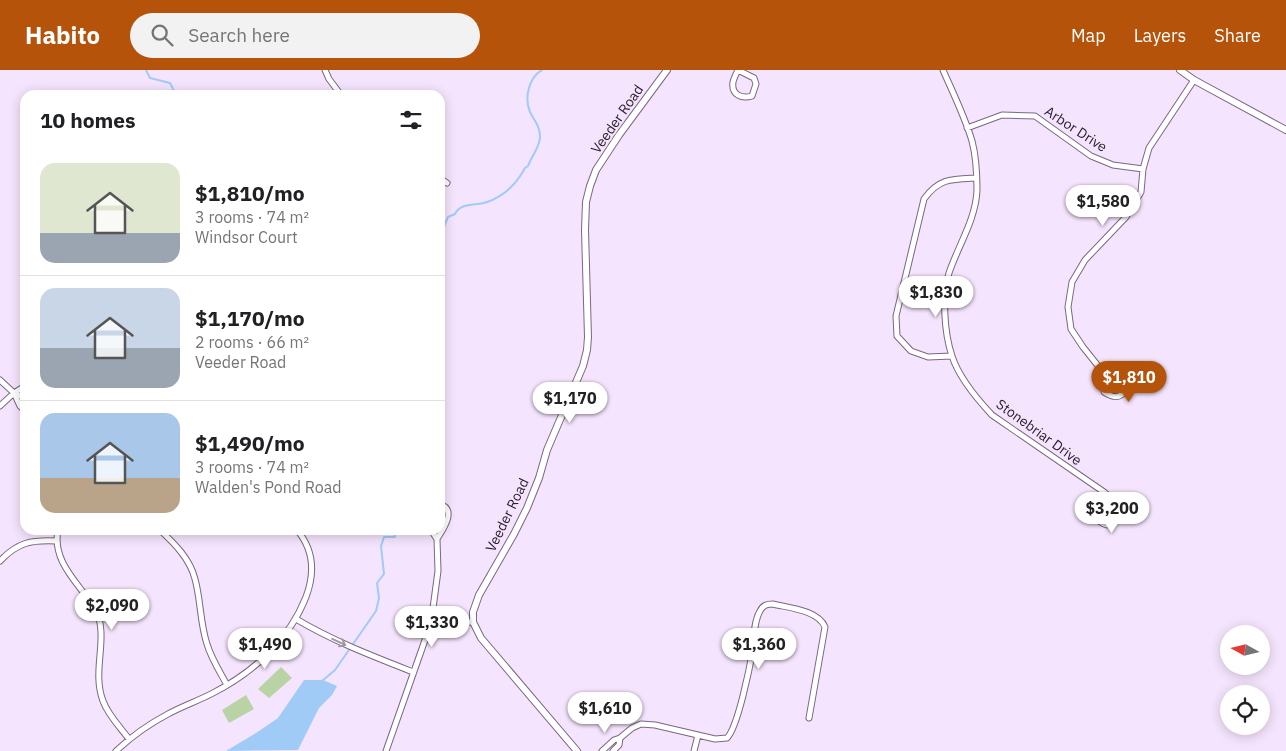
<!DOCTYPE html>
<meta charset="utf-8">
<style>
:root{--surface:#fff;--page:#f2f2f2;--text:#202124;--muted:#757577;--line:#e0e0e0;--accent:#b45309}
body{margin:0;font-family:"IBM Plex Sans",sans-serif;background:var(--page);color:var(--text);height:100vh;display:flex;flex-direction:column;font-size:19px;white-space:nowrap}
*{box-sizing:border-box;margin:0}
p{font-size:16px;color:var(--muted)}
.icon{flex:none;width:28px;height:28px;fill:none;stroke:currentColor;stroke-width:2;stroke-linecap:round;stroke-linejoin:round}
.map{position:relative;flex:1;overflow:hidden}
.details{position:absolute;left:20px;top:20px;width:425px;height:445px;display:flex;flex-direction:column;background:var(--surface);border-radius:15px;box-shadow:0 2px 12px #0003}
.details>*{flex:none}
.needle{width:32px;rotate:278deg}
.fabs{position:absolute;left:1220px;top:555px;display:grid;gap:10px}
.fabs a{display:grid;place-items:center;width:50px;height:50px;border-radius:50%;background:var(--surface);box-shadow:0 2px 12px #0003;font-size:25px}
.price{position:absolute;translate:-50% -42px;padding:0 11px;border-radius:18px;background:#fff;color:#222;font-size:16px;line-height:32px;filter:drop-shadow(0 1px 2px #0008)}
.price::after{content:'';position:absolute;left:50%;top:30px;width:15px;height:11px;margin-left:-8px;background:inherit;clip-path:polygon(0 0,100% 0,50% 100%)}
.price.on{background:var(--accent);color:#fff}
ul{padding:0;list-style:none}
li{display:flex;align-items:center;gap:15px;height:125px;padding:0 20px}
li+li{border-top:1px solid var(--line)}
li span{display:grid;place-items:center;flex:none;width:140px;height:100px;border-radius:15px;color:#555}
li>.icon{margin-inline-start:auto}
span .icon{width:60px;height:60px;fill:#fffc;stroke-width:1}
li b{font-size:21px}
h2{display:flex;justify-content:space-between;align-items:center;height:60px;padding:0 20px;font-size:21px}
header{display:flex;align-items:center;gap:30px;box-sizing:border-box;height:70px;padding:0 25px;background:var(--accent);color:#fff}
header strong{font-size:24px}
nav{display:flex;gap:28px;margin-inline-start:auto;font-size:18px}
.search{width:350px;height:45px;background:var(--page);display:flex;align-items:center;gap:12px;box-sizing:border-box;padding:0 18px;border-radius:28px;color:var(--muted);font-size:19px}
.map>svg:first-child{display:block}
.green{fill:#bad3a4}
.water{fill:#a0cbf7}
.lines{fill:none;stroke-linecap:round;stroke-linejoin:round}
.stream{stroke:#a0cbf7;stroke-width:2}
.minor-casing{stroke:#7b6783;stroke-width:7}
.tertiary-casing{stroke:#7b6783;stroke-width:8}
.minor{stroke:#fff;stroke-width:5}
.tertiary{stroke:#fff;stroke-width:6}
.oneway{stroke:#9d999e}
.labels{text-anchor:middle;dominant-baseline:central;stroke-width:4;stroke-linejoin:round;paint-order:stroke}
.street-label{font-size:14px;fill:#251d28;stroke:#f5e4fd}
</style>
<header>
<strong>Habito</strong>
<div class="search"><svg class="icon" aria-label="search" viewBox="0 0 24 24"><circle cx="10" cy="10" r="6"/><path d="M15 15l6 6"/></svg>Search here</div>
<nav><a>Map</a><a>Layers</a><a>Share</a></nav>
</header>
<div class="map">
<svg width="1286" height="681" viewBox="0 0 1286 681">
<rect width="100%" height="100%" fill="#f5e4fd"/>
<!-- green -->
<path class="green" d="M281 597 292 608 269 628 258 619Z
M246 625 254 639 229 653 222 640Z"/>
<!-- water -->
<path class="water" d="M304 610H323L337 616 332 625 319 638 298 680 226 681 256 663 278 648Z"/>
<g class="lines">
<!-- stream -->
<path class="stream" d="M146 0 150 8 170 13 176 25
M440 179 442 171V161L448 147 455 144C460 132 477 136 487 132 504 126 517 113 525 98L528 96C531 87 540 77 540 67 540 56 535 52 530 42 524 28 529 7 542 0
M322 611 335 600 376 541 379 528 377 513 384 504 381 476 384 467H395L393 460"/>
<!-- minor casing -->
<g class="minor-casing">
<path id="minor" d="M325 0 329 9 341 25
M738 0 754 8 756 14 752 26C742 29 731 25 733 12 734 8 736 4 738 0Z
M943 0C953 23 965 47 972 71 976 86 977 104 977 120 976 149 958 176 949 203 942 226 944 262 952 286 959 308 977 329 992 345L1104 422C1113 430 1122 437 1116 450L1107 455C1089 450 1098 434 1104 422
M967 58 1002 45 1035 46 1091 86 1113 95 1143 99
M440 108 447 113
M952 286 928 287 911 281 897 266 896 246 924 129C939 108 952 109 976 108
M1103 302 1115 303 1125 309 1126 320C1120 329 1113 328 1104 322L1103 302 1083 277 1071 259 1068 237 1072 212 1085 190 1126 147 1141 122 1143 99 1149 78 1194 10
M0 310 14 323 25 328
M14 323 20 336 25 341
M0 336 14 323 25 316
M58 460C53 485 69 504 83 522 87 526 92 531 95 537 110 568 91 599 103 631 108 645 120 657 129 669
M160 460C175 474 190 489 195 509 201 531 200 553 207 574 211 588 220 602 227 615
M431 460 437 469C443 459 457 440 440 434
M0 491C18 472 31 470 56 471
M296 549C333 571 372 586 413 602
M431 553 473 552
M116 681C132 666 149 654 168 644 182 636 198 631 213 623 254 602 289 570 306 527 315 503 314 480 297 460
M386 681 431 553 438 501 437 469
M602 681 614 670 620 668 632 658 641 654 655 655 715 669 727 668C738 657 750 596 753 579 754 567 754 551 760 541 763 535 767 534 773 534 789 538 818 540 825 557L809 648
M613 681 619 675 620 668
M694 681 698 665"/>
</g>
<!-- tertiary casing -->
<g class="tertiary-casing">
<path id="tertiary" d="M1180 0 1194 10 1286 60
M577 681 481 568 473 552V542L479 525 514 464 527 438 539 408 547 380 583 296 587 280 588 267 585 160 586 132 590 116 596 100 619 65 667 0"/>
</g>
<!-- minor -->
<use href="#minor" class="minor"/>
<!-- tertiary -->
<use href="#tertiary" class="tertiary"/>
</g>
<!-- one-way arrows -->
<defs><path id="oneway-shaft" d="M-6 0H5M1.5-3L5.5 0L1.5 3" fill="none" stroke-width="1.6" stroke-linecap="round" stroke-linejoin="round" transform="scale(1.25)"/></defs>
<use class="oneway" href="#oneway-shaft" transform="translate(339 572) rotate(25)"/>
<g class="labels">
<!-- street labels -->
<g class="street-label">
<text transform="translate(617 49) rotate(-55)">Veeder Road</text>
<text transform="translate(1076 59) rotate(33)">Arbor Drive</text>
<text transform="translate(1039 362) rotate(36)">Stonebriar Drive</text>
<text transform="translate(507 445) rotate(-64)">Veeder Road</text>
</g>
</g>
</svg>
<div class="fabs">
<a><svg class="needle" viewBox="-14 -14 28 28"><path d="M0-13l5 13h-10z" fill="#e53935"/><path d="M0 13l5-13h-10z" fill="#757577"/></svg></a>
<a><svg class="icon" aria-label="locate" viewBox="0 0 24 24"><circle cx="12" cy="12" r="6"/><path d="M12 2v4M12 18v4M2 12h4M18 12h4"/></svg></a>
</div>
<b class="price" style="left:1103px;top:157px">$1,580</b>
<b class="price" style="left:936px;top:248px">$1,830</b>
<b class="price on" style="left:1129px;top:333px">$1,810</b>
<b class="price" style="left:570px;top:354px">$1,170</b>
<b class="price" style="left:1112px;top:464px">$3,200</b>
<b class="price" style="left:112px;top:561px">$2,090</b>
<b class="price" style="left:432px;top:578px">$1,330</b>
<b class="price" style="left:265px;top:600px">$1,490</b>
<b class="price" style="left:759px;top:600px">$1,360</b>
<b class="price" style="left:605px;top:664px">$1,610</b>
<section class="details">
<h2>10 homes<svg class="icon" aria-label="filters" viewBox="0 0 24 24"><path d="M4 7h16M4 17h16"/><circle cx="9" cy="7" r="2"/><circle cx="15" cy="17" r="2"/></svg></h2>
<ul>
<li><span style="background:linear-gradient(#dfe7d0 70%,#9aa5b1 0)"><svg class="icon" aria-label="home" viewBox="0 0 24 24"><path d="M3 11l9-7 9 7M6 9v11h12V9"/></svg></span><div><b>$1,810/mo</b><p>3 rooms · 74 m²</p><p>Windsor Court</p></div></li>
<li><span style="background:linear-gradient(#c9d6e8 60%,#9aa5b1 0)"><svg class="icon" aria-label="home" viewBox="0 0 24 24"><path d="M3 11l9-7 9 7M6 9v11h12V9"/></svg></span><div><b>$1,170/mo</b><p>2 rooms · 66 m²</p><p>Veeder Road</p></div></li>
<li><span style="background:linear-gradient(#a9c7e8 65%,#b9a48a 0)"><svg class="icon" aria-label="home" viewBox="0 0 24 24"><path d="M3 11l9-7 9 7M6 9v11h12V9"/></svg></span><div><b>$1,490/mo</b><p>3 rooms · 74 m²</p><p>Walden's Pond Road</p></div></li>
</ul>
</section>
</div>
